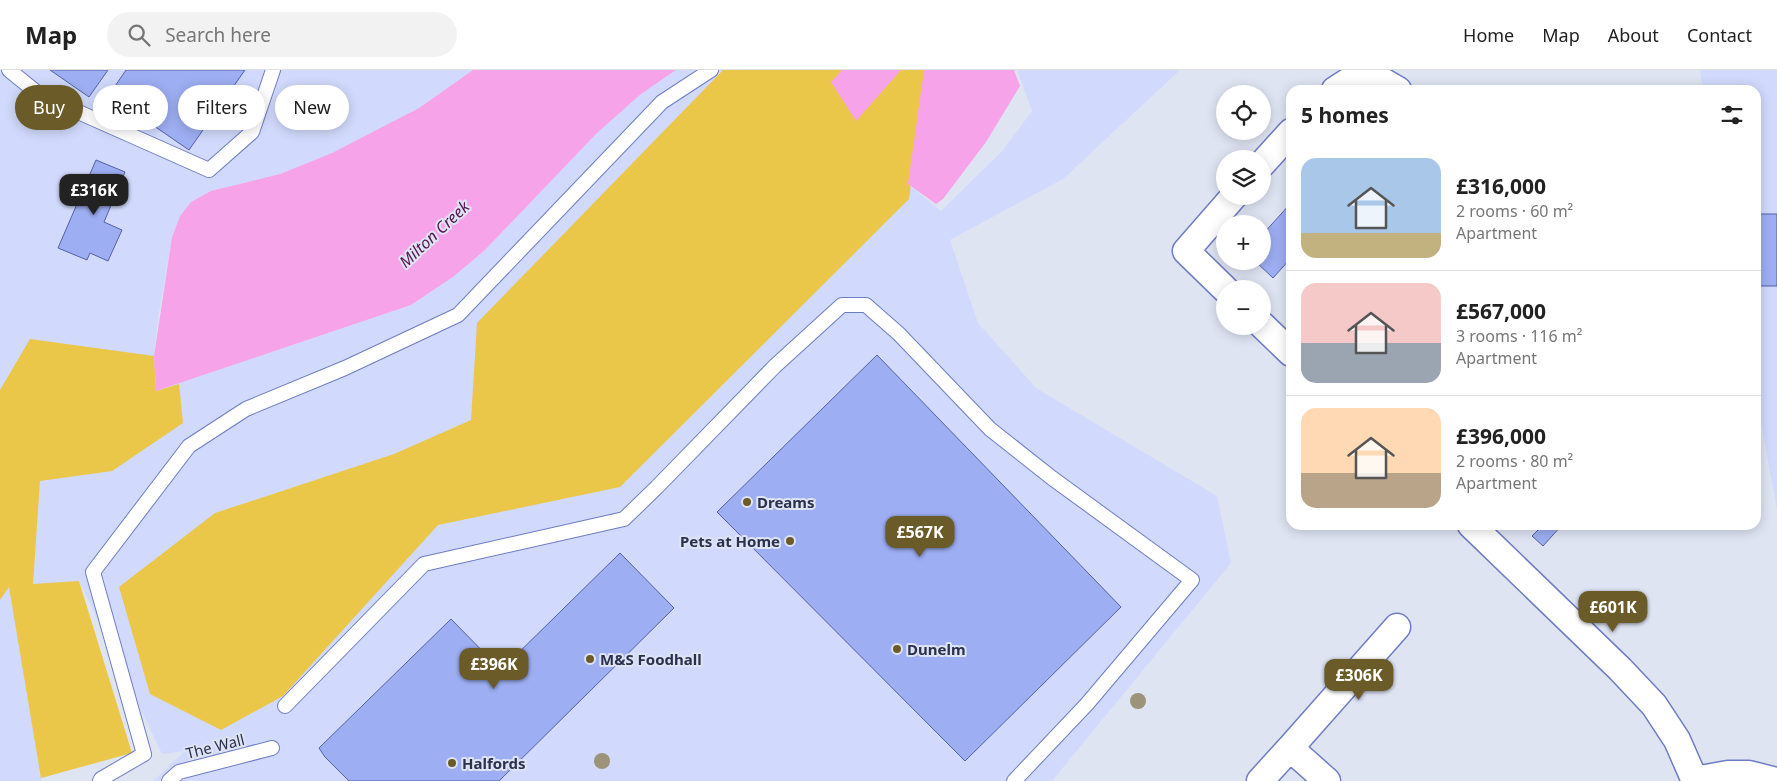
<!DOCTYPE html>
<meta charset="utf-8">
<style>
:root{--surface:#fff;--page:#f2f2f2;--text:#222;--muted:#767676;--line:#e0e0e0;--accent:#6a5b28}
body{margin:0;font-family:"Noto Sans",sans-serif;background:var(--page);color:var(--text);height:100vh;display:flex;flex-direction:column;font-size:19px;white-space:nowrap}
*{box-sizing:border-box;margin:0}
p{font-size:16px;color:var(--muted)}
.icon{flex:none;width:28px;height:28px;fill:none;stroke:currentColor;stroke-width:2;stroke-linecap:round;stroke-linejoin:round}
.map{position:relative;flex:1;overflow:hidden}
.panel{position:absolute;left:1286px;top:15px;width:475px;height:445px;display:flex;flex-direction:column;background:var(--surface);border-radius:15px;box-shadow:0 2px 12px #0003}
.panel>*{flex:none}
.top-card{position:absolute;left:15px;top:15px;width:475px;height:45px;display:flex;gap:10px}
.tools{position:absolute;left:1216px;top:15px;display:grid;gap:10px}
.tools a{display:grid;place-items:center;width:55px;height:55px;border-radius:50%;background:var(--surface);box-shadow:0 2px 12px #0003;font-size:25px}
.price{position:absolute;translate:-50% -42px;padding:0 11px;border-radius:10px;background:var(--accent);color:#fff;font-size:16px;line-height:32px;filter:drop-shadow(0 1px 2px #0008)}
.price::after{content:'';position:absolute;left:50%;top:30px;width:15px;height:11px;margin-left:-8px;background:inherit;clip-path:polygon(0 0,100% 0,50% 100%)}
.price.on{background:#222;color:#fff}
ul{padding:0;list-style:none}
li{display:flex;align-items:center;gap:15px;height:125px;padding:0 15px}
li+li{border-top:1px solid var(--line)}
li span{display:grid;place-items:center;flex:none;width:140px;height:100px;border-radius:15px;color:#555}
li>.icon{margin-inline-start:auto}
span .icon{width:60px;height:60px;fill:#fffc;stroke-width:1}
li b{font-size:21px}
h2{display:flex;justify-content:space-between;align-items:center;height:60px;padding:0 15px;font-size:21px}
.pill{padding:0 18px;border-radius:22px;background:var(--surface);box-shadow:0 2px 12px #0003;font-size:18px;line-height:45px}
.pill.on{background:var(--accent);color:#fff}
header{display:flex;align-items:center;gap:30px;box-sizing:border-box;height:70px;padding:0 25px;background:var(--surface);border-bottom:1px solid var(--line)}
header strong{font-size:24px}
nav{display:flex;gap:28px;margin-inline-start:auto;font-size:18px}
.search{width:350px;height:45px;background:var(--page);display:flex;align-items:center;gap:12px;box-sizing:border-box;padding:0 18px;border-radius:28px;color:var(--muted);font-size:19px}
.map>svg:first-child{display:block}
.built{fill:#d1dafc}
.green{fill:#eac649}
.water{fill:#f7a3e9}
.building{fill:#9daef2;stroke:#5362a5}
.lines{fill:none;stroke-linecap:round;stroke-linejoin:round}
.service-casing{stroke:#6d7dc3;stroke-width:16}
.minor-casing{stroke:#6d7dc3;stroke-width:29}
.service{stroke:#fff;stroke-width:14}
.minor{stroke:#fff;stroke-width:26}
.tree{fill:#9b947b}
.poi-dot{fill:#6a5b28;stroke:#dfe4f3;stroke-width:2}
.labels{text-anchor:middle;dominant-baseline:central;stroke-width:4;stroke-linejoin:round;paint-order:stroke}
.poi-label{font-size:15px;font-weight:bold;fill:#2a314f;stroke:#dfe4f3;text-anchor:start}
.street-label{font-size:15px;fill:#2a314f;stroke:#dfe4f3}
.water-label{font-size:16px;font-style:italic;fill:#54144d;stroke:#dfe4f3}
</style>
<header>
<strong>Map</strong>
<div class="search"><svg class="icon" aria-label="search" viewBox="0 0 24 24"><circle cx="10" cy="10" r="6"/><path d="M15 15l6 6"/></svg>Search here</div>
<nav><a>Home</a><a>Map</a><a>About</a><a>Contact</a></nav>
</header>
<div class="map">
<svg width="1777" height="711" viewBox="0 0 1777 711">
<rect width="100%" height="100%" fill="#dfe4f3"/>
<!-- built -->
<path class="built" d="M0 0H473L419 38 332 83 180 146 172 167 158 249 154 285 156 321 411 235 453 207 485 180 596 64 641 24 676 0H924L908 114 941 141 1003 80 1032 41 1017 0H1180L1063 109 950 170 978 253 1036 318 1217 426 1231 493 1052 711H153L185 681 162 684 79 511 41 711H0Z
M1700 0H1777V440L1756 325V20H1703Z"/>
<!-- green -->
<path class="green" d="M723 0H949L912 104 909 129 620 417 438 455 283 626 221 660 150 624 119 517 215 443 394 384 471 350 477 253Z
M30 269 154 286 156 321 179 314 183 353 112 401 40 411 33 514 79 511 132 683 41 708 9 517 0 530V320Z"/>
<!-- water -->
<path class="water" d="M473 0H676L641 24 596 64 485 180 453 207 411 235 156 321 154 286 172 167 180 146 191 132 211 121 280 104 332 83 419 38Z
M842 0H901L856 51 831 12Z
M924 0H1014L1020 16 986 72 943 129 936 134 908 114Z"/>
<!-- building -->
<path class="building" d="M50 0H108L89 27Z
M126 0H245L189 80 109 25Z
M96 90 125 102 104 152 122 160 108 191 90 183 87 190 58 178Z
M1291 133V188L1273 208 1255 191H1262V165Z
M1756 144H1777V216H1756Z
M877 285 1121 537 965 691 717 442Z
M1537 455H1562L1543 476 1532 466 1540 458Z
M620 483 674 538 499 711H349L325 687 319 678 451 549 501 600Z"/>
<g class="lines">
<!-- service casing -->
<g class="service-casing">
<path id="service" d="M9 0 40 25 209 100 252 62 273 0
M285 636 424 494 624 449 657 417 775 296 842 235H866L899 264 990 359 1052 408 1192 510 1087 634 1014 711
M100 711 101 709 144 684 93 502 189 376 246 339 345 298 458 245 662 32 711 0
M169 711 179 702 272 678"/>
</g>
<!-- minor casing -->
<g class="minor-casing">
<path id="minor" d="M1335 20 1349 11 1379 9 1398 20
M1262 94 1291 62
M1225 219 1186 181 1234 126
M1262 255 1291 283
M1471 455 1620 599 1654 635 1677 670 1695 711
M1290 678 1397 557
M1695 710 1728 704H1749L1776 711
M1260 711 1290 678 1327 711"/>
</g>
<!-- service -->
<use href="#service" class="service"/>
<!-- minor -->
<use href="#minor" class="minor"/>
</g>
<!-- trees -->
<g class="tree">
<circle cx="1138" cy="631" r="8"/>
<circle cx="602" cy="691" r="8"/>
</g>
<!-- markers -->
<g class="poi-dot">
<circle cx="747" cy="432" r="5"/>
<circle cx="790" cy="471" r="5"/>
<circle cx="897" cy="579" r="5"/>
<circle cx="590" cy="589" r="5"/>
<circle cx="452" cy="693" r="5"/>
</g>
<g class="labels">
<!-- poi labels -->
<g class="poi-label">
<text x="757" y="432">Dreams</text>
<text x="780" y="471" text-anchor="end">Pets at Home</text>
<text x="907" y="579">Dunelm</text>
<text x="600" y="589">M&amp;S Foodhall</text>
<text x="462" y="693">Halfords</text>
</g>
<!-- street labels -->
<g class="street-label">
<text transform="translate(215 676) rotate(-14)">The Wall</text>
</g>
<!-- water labels -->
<g class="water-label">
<text transform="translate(434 164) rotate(-43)">Milton Creek</text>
</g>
</g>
</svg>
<div class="tools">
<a><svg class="icon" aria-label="locate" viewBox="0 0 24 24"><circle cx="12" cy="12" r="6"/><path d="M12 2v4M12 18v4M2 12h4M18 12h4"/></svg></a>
<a><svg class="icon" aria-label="layers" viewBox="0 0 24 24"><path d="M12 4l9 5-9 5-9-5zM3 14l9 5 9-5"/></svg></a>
<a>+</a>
<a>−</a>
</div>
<b class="price on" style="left:94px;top:146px">£316K</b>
<b class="price" style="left:920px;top:488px">£567K</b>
<b class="price" style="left:1613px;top:563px">£601K</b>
<b class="price" style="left:494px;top:620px">£396K</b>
<b class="price" style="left:1359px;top:631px">£306K</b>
<div class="top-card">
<a class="pill on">Buy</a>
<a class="pill">Rent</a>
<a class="pill">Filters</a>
<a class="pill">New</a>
</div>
<section class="panel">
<h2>5 homes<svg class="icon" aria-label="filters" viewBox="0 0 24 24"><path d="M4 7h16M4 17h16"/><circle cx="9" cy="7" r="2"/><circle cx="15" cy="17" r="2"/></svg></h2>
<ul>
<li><span style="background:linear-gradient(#a9c7e8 75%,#c2b280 0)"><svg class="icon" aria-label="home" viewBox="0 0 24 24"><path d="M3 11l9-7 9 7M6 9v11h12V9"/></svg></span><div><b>£316,000</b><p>2 rooms · 60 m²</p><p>Apartment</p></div></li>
<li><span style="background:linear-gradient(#f6c9c9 60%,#9aa5b1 0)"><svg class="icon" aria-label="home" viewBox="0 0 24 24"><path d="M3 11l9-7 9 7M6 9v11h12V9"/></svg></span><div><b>£567,000</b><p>3 rooms · 116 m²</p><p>Apartment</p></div></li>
<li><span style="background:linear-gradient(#ffd9b3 65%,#b9a48a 0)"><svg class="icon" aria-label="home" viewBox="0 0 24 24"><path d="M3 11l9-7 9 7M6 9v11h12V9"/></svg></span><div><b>£396,000</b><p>2 rooms · 80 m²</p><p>Apartment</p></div></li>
</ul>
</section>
</div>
